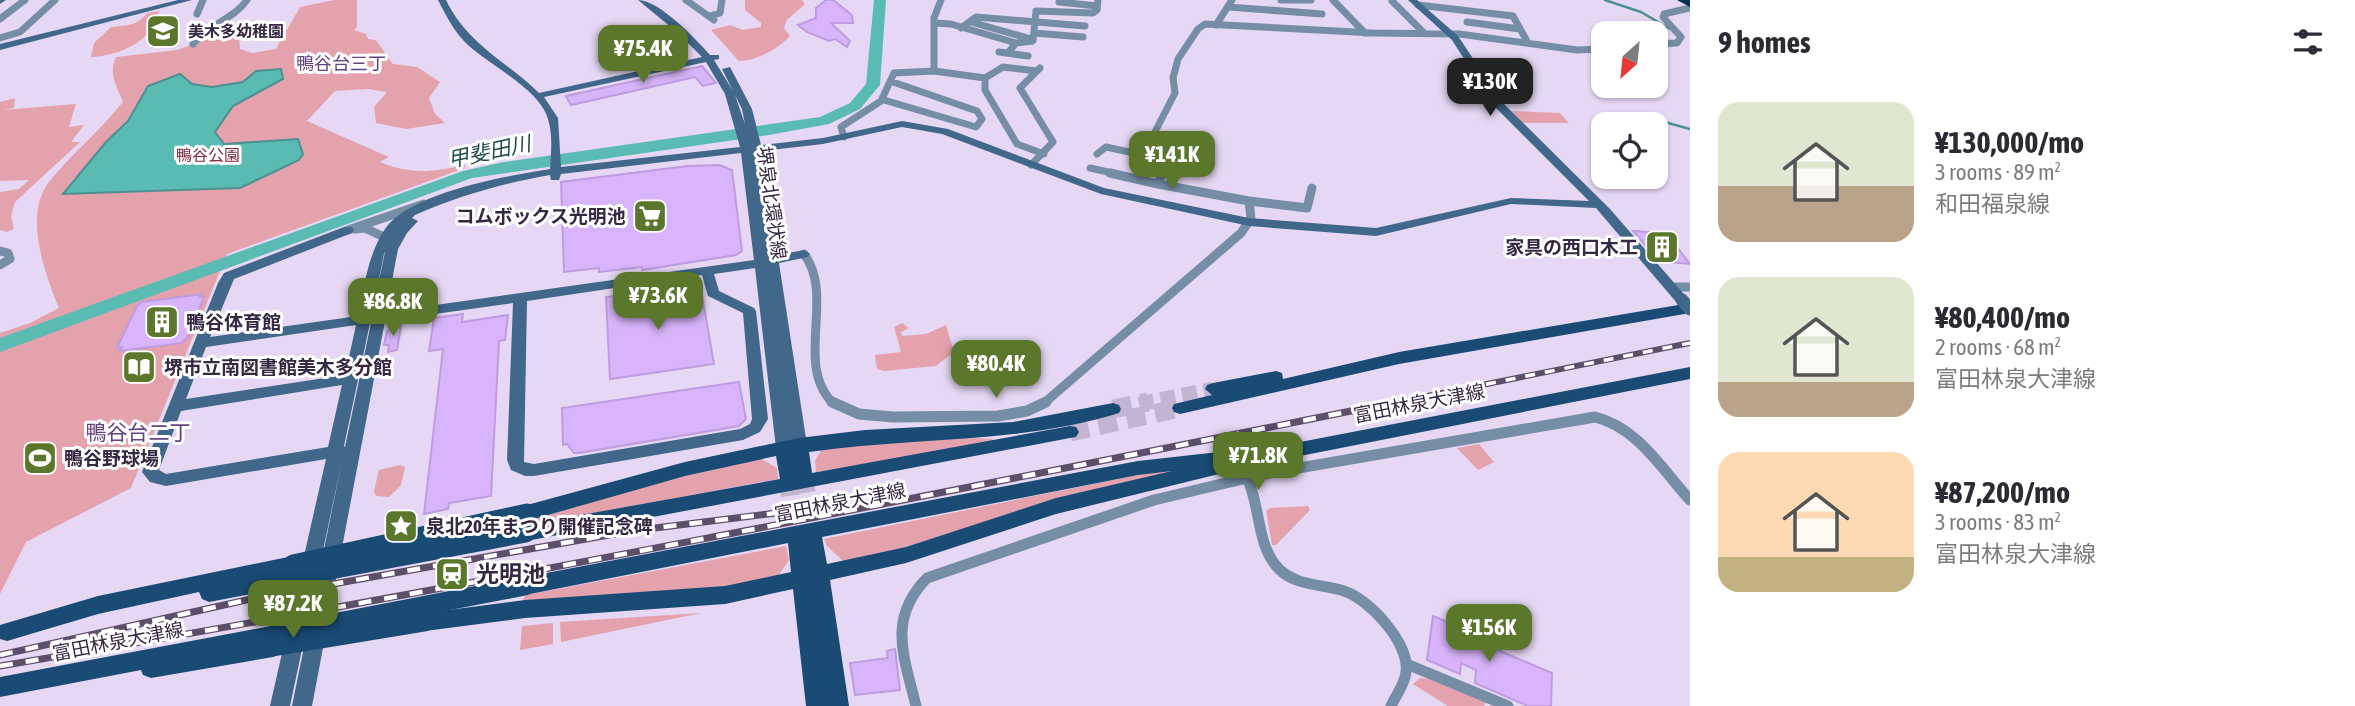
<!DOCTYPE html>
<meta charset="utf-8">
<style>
:root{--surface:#fff;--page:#f2f2f3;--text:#2b2b33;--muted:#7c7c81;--accent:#5a772c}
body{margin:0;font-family:"Asap Condensed","Noto Sans JP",sans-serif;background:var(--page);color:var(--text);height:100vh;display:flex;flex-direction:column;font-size:26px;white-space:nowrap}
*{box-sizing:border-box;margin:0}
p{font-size:23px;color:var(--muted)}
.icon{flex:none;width:38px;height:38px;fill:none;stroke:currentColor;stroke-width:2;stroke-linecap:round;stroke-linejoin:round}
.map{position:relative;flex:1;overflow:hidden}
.details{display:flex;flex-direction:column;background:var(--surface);width:665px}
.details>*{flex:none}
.needle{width:46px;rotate:207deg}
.fabs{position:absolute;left:1591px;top:21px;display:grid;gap:14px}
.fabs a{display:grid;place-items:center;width:77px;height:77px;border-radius:14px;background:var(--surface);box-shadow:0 2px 5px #0004;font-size:35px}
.price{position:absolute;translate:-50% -60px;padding:0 16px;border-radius:14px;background:var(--accent);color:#fff;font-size:23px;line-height:46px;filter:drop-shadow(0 2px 4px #0008)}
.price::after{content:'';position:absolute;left:50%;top:42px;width:21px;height:16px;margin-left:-10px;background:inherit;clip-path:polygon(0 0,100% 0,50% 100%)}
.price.selected{background:#222;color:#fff}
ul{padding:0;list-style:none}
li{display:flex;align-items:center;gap:21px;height:175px;padding:0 28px}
li span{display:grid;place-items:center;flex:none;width:196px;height:140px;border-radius:21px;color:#555}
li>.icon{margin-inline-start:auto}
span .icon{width:84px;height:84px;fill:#fffc;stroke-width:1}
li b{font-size:30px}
h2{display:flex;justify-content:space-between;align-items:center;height:84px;padding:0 28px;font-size:30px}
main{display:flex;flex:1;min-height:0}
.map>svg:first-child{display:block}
.green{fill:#e4a2ad}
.water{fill:#59bbb2;stroke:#4e8f91;stroke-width:2}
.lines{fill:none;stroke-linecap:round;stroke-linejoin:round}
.stream{stroke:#4e8f91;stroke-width:2.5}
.river{fill:#59bbb2;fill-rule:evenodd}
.building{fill:#d8b4fa;stroke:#bf9bdf;stroke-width:2}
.primary-tunnel-far1{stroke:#c3b5d1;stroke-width:15;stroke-dasharray:15 7;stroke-linecap:butt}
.primary-tunnel{stroke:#c3b5d1;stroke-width:19;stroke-dasharray:19 10;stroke-linecap:butt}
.street-far2{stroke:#758ea6;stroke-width:7}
.street-far1{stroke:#758ea6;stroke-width:9}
.street{stroke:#758ea6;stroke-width:11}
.secondary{fill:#41678a;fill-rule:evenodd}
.primary{fill:#194b75;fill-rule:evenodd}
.highway{fill:#003258;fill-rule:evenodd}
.rail-far1-casing{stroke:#5d4e6a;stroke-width:6}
.rail-casing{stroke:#5d4e6a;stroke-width:7}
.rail-far1{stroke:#fff;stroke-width:3.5;stroke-dasharray:10;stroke-linecap:butt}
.rail{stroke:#fff;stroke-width:4.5;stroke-dasharray:13;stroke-linecap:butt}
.secondary-bridge{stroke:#41678a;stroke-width:13}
.primary-bridge{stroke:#194b75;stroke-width:19}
.labels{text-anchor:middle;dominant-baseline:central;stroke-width:6;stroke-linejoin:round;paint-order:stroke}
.far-poi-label{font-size:16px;font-weight:bold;fill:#362743;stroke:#fff;text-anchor:start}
.far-park-label{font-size:16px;fill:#812840;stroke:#fff}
.far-neighbourhood-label{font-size:18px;fill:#654381;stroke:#fff}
.street-label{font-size:19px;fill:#362743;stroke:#fff}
.poi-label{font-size:19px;font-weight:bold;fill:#362743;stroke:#fff;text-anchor:start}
.water-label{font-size:21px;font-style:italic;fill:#214d49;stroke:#fff}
.neighbourhood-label{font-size:21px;fill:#654381;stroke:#fff}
.near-poi-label{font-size:23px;font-weight:bold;fill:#362743;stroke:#fff;text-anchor:start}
</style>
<main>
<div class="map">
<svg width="1690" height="706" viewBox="0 0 1690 706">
<rect width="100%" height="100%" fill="#e6d8f4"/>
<!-- green -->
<path class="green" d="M334 0H357V26L354 30 366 34 368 39 376 40 393 64 417 67 440 82 429 98 435 114 445 123 406 129 376 123 374 107 387 92 368 89 335 91 307 121 389 157 380 162C412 175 432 172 465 165V168L227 254 131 488 26 542 0 594V333L30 323 59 308C45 274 23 215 49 182 71 154 100 131 123 102 117 86 108 74 116 57L177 50 207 39 239 36 240 49 252 53 276 49 300 7Z
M745 0H802L805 4 787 20 784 28 790 36C778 49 756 61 739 61L711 30 730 25 743 30 761 27V23L745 10Z
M159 11C154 41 119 56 91 57L94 43 111 27C127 25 136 27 147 13Z
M15 98 14 108 3 110 76 104 69 127 84 125 71 142H80L15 202 11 216 14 229 7 232 0 230V192L19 189 29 180 0 181V102Z
M1512 111 1560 113 1569 123H1522Z
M902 323 909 328 901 332 902 336 926 334 946 325 954 352 936 366 884 371 877 369 875 355 901 352 894 327Z
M975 438 992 439 994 442 816 472 815 461 823 447Z
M1479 444 1494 462 1478 470 1457 448Z
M760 458 777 468 778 479 530 525 531 520 661 482Z
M400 465 405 467 401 485 389 497 376 496 374 491 379 470Z
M1167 469 1175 475 897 553 844 562 827 546 824 539Z
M1308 506 1310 510 1276 545H1272L1266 511 1270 508Z
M786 546 789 560 778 576 724 587 525 603 523 599 526 595Z
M701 613 561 642 560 622Z
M553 623V644L520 650 522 626Z
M1420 678 1428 679 1486 702 1484 706H1448L1413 684Z"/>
<!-- water -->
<path class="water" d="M281 69 283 79 233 106 215 132 224 144 298 139 303 154 299 160 240 188 63 194 106 142 128 121 148 86 180 74 192 84 212 87 243 82 256 71Z"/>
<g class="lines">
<!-- stream -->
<path class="stream" d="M1605 0 1641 12 1670 29
M1661 121 1690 129"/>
<!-- river -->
<path class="river" d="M874 0H886L880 85 860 109 829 124 769 135 472 178 0 352V338L463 171 504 162 820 117 850 103 866 84Z"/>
</g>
<!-- building -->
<path class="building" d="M826 0H833L852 15 853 23H831L850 41 847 47 835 39 829 41 807 32 798 25 816 18V8Z
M702 66 716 83 703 86 695 77 571 105 566 96Z
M719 165 732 170 742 251 736 255 642 270V267L599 272V268L564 272 561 182 688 166Z
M1633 231 1666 233 1690 264 1659 261Z
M700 284 714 364 610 379 606 297Z
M202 294 200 297H204L187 338 182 343 120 351 122 347 117 348 137 306 142 302Z
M463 314 462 322 508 315 505 340 499 341 491 496 449 503 448 509 424 514 443 349 429 351 434 318Z
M402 321 397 350 388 352 389 345H384L387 331Z
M739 382 746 419 739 426 579 453H574L567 444 563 445 562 408Z
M1433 616 1500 644V651L1552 673 1551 706H1528L1475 683 1476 670 1461 663 1460 674 1427 660Z
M895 649 900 690 855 695 850 663 888 658 887 651Z"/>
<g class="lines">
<!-- primary-tunnel-far1 -->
<path class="primary-tunnel-far1" d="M1139 404 1213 389"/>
<!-- primary-tunnel -->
<path class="primary-tunnel" d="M1113 409 1148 402
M1070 432 1180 408
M803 474 814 540
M788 477 797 544"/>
<!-- street-far2 -->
<path class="street-far2" d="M686 0 714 20
M1281 0H1311
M1333 0 1365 33
M1392 1 1425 34
M1059 2 1097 6
M1418 5 1513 16 1528 43
M1228 7 1322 14
M197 14 203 0
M710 16 720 13 722 0
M0 19 25 0
M971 22 1031 39
M1467 22 1520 29
M934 23 951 24 1016 43
M1216 25 1232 0
M961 28 976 17 1085 26
M1034 33 1083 37
M0 38 20 32 55 0
M193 44C208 24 233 20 247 0
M1656 44 1677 43 1681 37 1663 17 1664 14 1690 8
M999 52 1028 56
M1008 53 1016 43 1033 41 1036 11 1093 13 1097 10 1098 0
M934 71V18L941 0
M985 78V90L1017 144 1044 154
M884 100 976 127 982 119 977 111 893 82
M844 137 841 127 881 101 894 73 934 71 985 78 1003 67 1036 71
M1097 154 1106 147 1143 155 1175 93 1173 78 1178 59 1198 29 1205 24 1374 33 1459 34 1577 50 1603 49
M1143 155 1167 161 1162 174
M1031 165 1053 142 1020 88 1040 68
M1090 168 1117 174"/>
<!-- street-far1 -->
<path class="street-far1" d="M1110 173 1158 184
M1249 201 1307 208 1312 188
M355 229 365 228 384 237
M348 230 424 204
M0 251 8 253 10 259 0 265
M804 254C836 296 793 366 834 404
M1671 287H1690
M1043 404 1241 233 1251 218 1249 201 1158 184 1162 173"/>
<!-- street -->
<path class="street" d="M832 402 859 414 893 417 998 416 1027 411 1046 402
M1247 478C1261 506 1256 546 1279 569 1296 586 1322 584 1344 591 1369 599 1410 643 1406 672 1405 684 1396 695 1391 706
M1409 665 1508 706
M916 706C904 656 887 619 927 578L1154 500 1264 474 1595 417C1637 427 1662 469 1690 500"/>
<!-- secondary -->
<path class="secondary" d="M0 0H6L0 4Z
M178 0H192L0 50V44Z
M438 0H446C468 45 505 60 539 93L702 57 678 33 638 0C659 0 696 39 710 55H719V59L714 60 733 91 722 69 730 67 752 109 761 145 823 138 902 121 948 129 1104 188 1249 218 1376 228 1511 198 1589 201 1494 106 1452 40 1408 0H1417L1458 36 1502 102 1610 209 1689 300 1682 304 1677 303 1596 208 1511 204 1376 236 1249 226 1101 194 942 134 902 127 823 144 762 151 778 255 804 250 810 254 808 257 779 263 807 445 804 449H794L791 445 789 452H779L776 448 755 268 714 274 719 291 754 308 756 311 768 419 760 432 743 440 534 476H525L511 470 507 460 513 303 385 321 312 706H292L343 456 290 706H270L326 459 166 486 150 482 142 472 218 283 224 273 344 227H352L354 230 352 233 234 279 210 337 358 316C364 287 368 254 385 229 411 192 507 176 550 169 551 153 553 135 548 119 540 90 491 66 468 45 455 33 446 16 438 0ZM706 62 725 94 740 147 561 167 558 118 544 97ZM735 95 742 109 745 124ZM741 153 754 260 386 312 398 249 407 233 418 221 412 218 415 215C461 195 500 184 550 175L551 180H559L561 174ZM385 252 372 314 384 254ZM702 275 708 296 743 313 752 419 750 424 740 429 534 464 524 462 527 301ZM370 323H371L345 447 344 446ZM356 325 345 375 186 399 206 347ZM342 385 328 447 166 474 159 470 181 411Z"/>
<!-- primary -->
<path class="primary" d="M1690 303V313L1399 364 1180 414 1174 412 1172 408 1174 404 1212 395 1205 389 1207 385 1213 383 1276 371 1282 373 1283 379 1399 352Z
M1690 367V379L1290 458 1227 465 1225 472 1219 474 1056 514 906 563 830 580 849 706H806L793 589 725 604 525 618 425 631 418 629 415 622 418 615 425 613 525 600 725 586 791 572 788 543 525 595 518 592 515 586 518 580 525 577 1138 461 1290 444ZM1172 471 1056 498 906 547 827 564 822 537 1138 475Z
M1113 403 1119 405 1121 409 1119 413C1020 444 911 437 809 452L812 473 1070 426 1076 427 1079 432 1076 437 1070 438 526 541 519 539 517 533 519 527 526 525 780 479 776 456 685 476 527 521 520 518 518 513 520 508 527 505 685 462 799 438 865 430 1013 422Z
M293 556 300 558 303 564 300 570 295 572 298 578 295 584 288 587 209 602 202 599 199 592 98 614 7 641 0 639V625L98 596Z
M276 625 283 627 286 634 281 642 283 647 280 654 273 657 151 678 143 675 141 670 0 697V677Z"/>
<!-- highway -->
<path class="highway" d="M1677 0H1690V7Z"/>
<!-- rail-far1 casing -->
<g class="rail-far1-casing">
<path id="rail-far1" d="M1388 404 1690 343"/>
</g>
<!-- rail casing -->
<g class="rail-casing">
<path id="rail" d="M0 655 260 597 631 531 800 510
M0 666C467 588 932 495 1396 402"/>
</g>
<!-- rail-far1 -->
<use href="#rail-far1" class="rail-far1"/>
<!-- rail -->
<use href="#rail" class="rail"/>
<!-- secondary-bridge -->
<path class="secondary-bridge" d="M1682 300 1690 309"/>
<!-- primary-bridge -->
<path class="primary-bridge" d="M293 564 527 513
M288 578 526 533
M276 634 525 586
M273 647 425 622"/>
</g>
<!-- icons -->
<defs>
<g id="school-square" transform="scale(1.75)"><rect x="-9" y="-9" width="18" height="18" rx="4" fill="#5a772c" stroke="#fff"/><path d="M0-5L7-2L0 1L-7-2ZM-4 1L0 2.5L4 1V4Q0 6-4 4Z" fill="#fff"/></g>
<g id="supermarket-square" transform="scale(1.75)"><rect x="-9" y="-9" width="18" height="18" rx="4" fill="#5a772c" stroke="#fff"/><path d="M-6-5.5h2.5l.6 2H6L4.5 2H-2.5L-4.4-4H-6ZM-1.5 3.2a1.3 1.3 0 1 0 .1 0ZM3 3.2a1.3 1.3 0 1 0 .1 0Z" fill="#fff"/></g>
<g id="building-square" transform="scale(1.75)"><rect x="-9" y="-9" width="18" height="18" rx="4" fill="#5a772c" stroke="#fff"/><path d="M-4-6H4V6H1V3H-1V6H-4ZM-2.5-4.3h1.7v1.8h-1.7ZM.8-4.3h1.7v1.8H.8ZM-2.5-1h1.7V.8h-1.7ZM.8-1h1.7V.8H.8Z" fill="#fff"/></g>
<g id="library-square" transform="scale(1.75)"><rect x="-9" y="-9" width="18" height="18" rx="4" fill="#5a772c" stroke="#fff"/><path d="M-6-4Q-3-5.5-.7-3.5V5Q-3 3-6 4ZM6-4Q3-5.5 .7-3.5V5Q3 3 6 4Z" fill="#fff"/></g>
<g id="stadium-square" transform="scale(1.75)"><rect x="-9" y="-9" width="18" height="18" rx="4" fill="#5a772c" stroke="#fff"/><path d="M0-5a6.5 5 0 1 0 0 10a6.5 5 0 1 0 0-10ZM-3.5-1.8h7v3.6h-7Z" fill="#fff"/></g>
<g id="sight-square" transform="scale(1.75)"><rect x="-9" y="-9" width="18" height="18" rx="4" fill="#5a772c" stroke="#fff"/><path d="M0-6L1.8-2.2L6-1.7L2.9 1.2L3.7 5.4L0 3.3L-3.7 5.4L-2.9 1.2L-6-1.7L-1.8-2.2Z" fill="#fff"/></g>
<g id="station-square" transform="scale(1.75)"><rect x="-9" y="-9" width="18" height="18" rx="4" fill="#5a772c" stroke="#fff"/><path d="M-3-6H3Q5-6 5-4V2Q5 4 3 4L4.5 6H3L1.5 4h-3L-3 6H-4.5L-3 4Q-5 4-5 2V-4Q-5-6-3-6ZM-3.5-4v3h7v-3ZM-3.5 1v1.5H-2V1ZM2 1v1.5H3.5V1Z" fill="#fff"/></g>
</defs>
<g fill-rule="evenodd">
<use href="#school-square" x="163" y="31"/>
<use href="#supermarket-square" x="650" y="216"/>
<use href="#building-square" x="1662" y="247"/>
<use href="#building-square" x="162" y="322"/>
<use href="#library-square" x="139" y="367"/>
<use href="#stadium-square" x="40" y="458"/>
<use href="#sight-square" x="401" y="526"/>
<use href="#station-square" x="452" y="574"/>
</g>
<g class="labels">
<!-- far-poi labels -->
<g class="far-poi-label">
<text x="188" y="31">美木多幼稚園</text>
</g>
<!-- far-park labels -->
<g class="far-park-label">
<text x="208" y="155">鴨谷公園</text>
</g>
<!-- far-neighbourhood labels -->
<g class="far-neighbourhood-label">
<text x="341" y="63">鴨谷台三丁</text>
</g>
<!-- street labels -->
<g class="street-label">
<text transform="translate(772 203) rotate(82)">堺泉北環状線</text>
<text transform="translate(1419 403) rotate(-11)">富田林泉大津線</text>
<text transform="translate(840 502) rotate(-11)">富田林泉大津線</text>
<text transform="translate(118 641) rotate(-11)">富田林泉大津線</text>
</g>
<!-- poi labels -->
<g class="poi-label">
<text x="626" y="216" text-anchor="end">コムボックス光明池</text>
<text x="1638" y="247" text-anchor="end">家具の西口木工</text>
<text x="186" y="322">鴨谷体育館</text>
<text x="164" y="367">堺市立南図書館美木多分館</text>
<text x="64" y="458">鴨谷野球場</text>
<text x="426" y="526">泉北20年まつり開催記念碑</text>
</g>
<!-- water labels -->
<g class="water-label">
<text transform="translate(489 151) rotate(-12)">甲斐田川</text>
</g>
<!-- neighbourhood labels -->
<g class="neighbourhood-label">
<text x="138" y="432">鴨谷台二丁</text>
</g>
<!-- near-poi labels -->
<g class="near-poi-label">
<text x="476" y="574">光明池</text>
</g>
</g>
</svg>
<div class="fabs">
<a><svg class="needle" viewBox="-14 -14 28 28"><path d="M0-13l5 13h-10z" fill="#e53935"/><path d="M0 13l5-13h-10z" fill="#7c7c81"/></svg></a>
<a><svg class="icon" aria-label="locate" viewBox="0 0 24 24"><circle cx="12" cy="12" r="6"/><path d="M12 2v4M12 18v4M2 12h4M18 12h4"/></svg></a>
</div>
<b class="price" style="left:643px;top:85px">¥75.4K</b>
<b class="price selected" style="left:1490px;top:118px">¥130K</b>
<b class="price" style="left:1172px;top:191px">¥141K</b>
<b class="price" style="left:658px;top:332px">¥73.6K</b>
<b class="price" style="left:393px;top:338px">¥86.8K</b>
<b class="price" style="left:996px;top:400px">¥80.4K</b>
<b class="price" style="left:1258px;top:492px">¥71.8K</b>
<b class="price" style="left:293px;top:640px">¥87.2K</b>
<b class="price" style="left:1489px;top:664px">¥156K</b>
</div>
<section class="details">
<h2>9 homes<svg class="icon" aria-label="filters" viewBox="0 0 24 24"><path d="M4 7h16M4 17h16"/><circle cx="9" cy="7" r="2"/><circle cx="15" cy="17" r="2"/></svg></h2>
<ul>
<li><span style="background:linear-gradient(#dfe7d0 60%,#b9a48a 0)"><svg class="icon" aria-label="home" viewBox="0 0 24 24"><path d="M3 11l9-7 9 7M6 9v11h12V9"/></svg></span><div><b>¥130,000/mo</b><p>3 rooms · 89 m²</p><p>和田福泉線</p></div></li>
<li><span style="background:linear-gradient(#dfe7d0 75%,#b9a48a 0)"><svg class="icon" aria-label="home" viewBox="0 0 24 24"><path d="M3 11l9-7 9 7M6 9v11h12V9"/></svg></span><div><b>¥80,400/mo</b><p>2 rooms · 68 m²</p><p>富田林泉大津線</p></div></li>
<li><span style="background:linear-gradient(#ffd9b3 75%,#c2b280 0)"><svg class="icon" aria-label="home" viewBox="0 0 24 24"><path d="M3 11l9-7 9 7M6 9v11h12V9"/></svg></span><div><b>¥87,200/mo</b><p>3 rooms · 83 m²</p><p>富田林泉大津線</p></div></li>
</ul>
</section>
</main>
